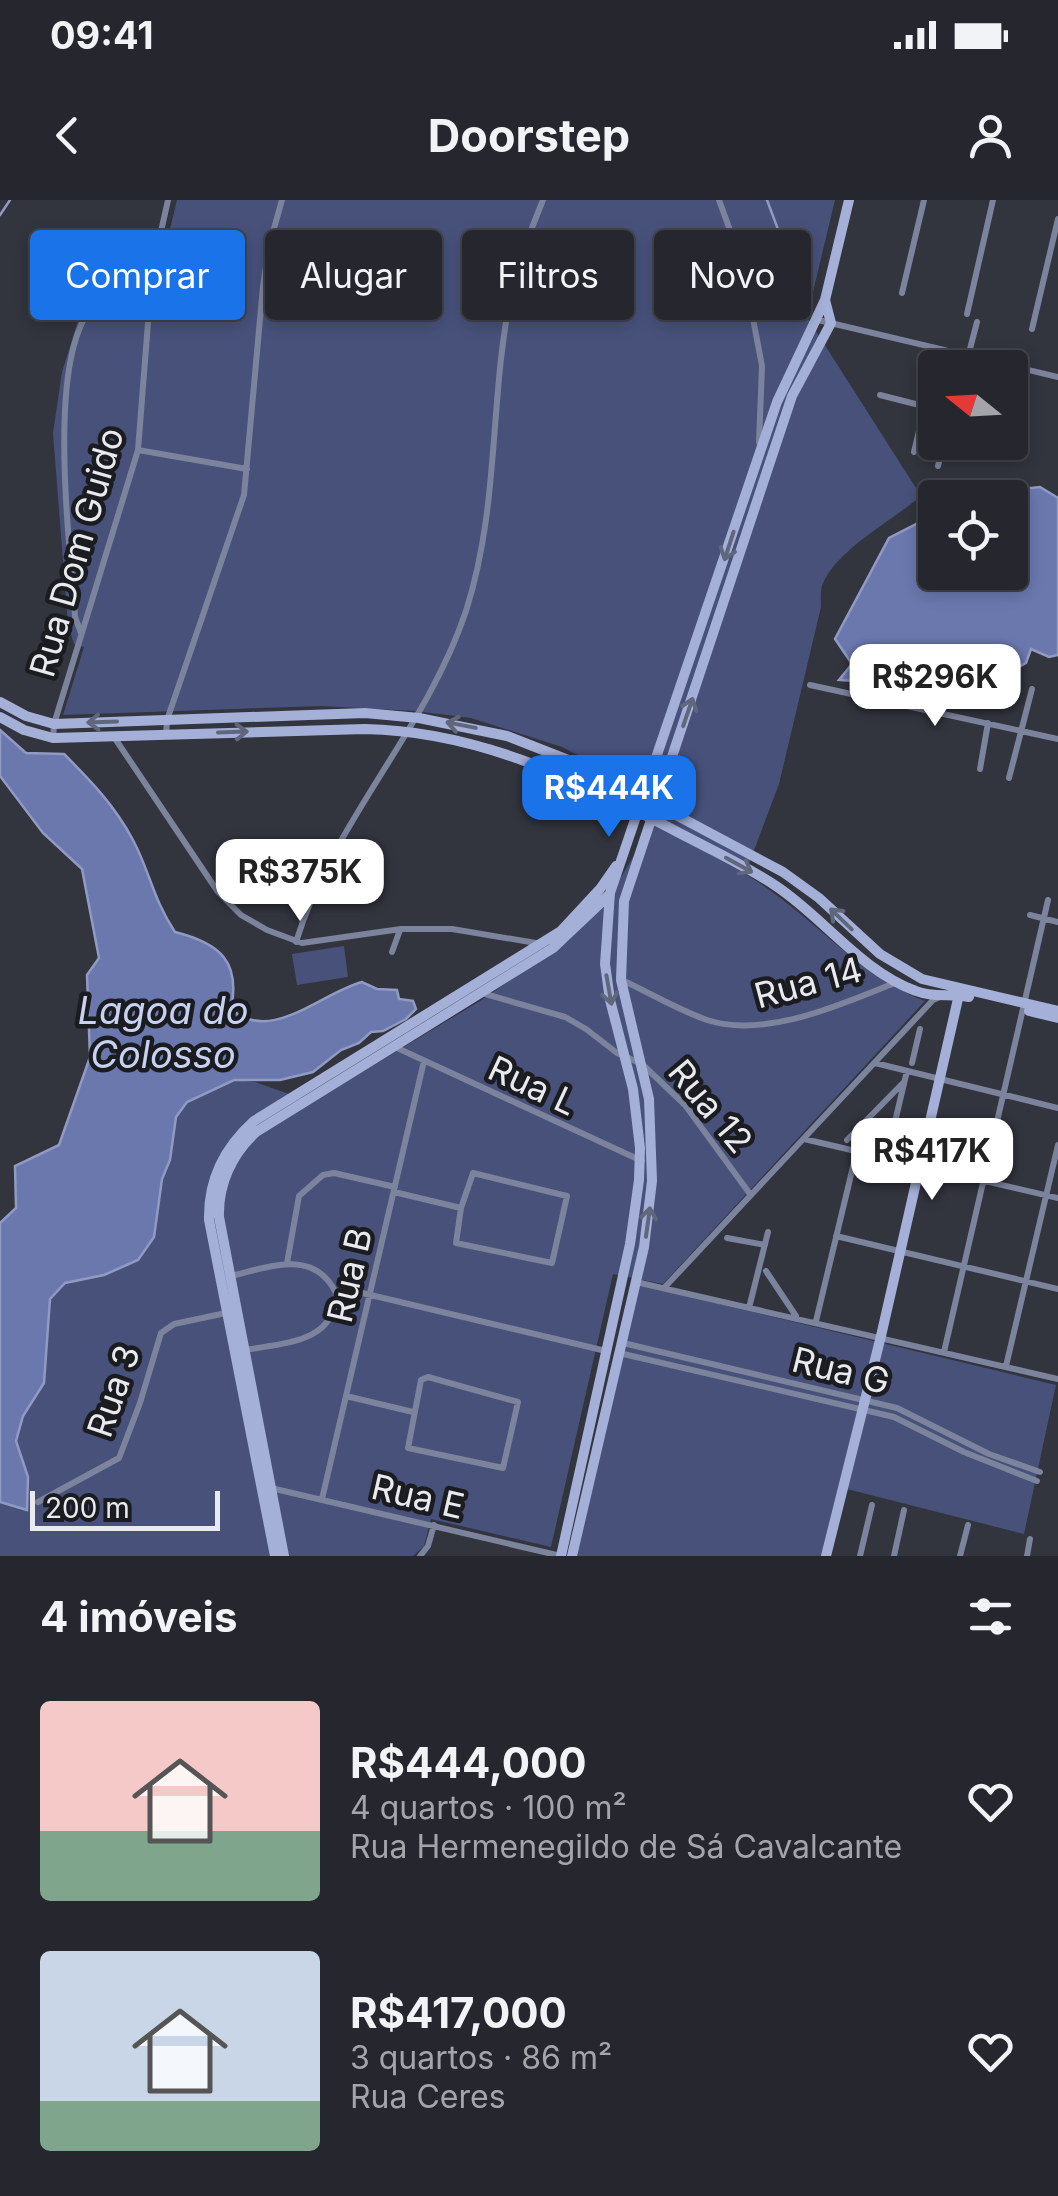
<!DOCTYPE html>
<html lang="pt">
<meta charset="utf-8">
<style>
:root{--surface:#26272e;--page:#32333a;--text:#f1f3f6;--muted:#a4a5aa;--line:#42444a;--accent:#1a73e8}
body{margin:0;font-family:Inter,sans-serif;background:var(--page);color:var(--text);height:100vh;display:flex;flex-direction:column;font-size:38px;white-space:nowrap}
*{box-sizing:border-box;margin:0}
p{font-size:32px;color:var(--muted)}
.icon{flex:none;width:55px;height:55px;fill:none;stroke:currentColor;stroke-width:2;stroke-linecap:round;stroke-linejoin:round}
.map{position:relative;height:1356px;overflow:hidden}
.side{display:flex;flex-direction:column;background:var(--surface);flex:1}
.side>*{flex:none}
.hud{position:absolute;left:30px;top:30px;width:1000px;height:90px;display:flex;gap:20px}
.needle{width:65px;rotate:288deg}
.fabs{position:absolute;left:918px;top:150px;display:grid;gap:20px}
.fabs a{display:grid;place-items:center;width:110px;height:110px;border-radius:10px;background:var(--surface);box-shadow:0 5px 15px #0003,0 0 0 2px var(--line);font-size:50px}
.scale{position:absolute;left:30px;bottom:25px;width:190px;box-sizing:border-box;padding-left:10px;border:5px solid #e8eaf0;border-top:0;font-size:28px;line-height:35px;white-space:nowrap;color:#e8eaf0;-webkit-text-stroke:8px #1b1c20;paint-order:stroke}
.price{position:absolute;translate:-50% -85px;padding:0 22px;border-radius:20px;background:#fff;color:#222;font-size:32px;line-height:65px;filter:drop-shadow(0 2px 5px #0008)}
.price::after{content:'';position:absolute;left:50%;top:60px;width:30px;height:22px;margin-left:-15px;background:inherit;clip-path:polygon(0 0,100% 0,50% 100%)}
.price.on{background:var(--accent);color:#fff}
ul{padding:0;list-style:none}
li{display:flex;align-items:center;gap:30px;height:250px;padding:0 40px}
li span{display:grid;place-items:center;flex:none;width:280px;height:200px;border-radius:10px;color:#555}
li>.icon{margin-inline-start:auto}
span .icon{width:120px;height:120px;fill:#fffc;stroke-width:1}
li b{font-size:42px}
h2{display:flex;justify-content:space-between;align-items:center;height:120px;padding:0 40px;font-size:42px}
.tag{padding:0 35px;border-radius:10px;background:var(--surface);box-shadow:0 5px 15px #0003,0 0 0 2px var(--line);font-size:35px;line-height:90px}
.tag.on{background:var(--accent);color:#fff}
.status{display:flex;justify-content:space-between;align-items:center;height:70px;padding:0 50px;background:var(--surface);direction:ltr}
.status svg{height:28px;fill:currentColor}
header{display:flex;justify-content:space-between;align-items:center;height:130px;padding:0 40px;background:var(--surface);font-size:45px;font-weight:700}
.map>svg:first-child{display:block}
.green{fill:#47517a}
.water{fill:#6a78ae;stroke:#909ac2;stroke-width:2.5}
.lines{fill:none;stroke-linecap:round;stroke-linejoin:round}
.stream{stroke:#909ac2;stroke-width:2.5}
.street{stroke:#7c839c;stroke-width:6}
.secondary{stroke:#a4b0d7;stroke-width:10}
.oneway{stroke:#60667c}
.labels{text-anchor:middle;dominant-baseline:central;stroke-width:9;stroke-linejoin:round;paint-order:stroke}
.street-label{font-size:35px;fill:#e8eaf0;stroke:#1b1c20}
.water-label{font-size:38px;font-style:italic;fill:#c7d1f1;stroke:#1b1c20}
</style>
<div class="status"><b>09:41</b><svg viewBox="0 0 49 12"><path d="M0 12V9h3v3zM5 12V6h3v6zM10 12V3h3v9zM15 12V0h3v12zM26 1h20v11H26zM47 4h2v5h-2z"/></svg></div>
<header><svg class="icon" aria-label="back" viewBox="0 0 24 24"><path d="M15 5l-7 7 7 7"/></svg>Doorstep<svg class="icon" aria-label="person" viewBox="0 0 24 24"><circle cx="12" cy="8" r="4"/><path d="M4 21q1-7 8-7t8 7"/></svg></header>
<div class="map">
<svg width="1058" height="1356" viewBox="0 0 1058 1356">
<rect width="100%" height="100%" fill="#32343e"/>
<!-- green -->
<path class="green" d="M177 0H835L807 117 921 296C893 320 838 349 823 383 820 389 821 400 821 407L779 584 745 674C809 711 855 774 925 801L663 1084 613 1074 551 1347 431 1319 424 1346 413 1356H0V1302L26 1310 28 1277 16 1241 23 1216 44 1183 50 1099 65 1083 104 1075 162 979 170 960 176 917 187 902 234 880 255 882 312 902 480 801 568 741 604 705 667 601 562 547 471 518 415 511 321 506 63 515 84 447 74 444 68 425 53 233 62 172 81 111 88 99 144 70H160Z
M344 746 348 777 297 785 292 754Z
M636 1084 1056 1185 1024 1334 839 1287 822 1356H574Z"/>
<!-- water -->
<path class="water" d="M1040 287 1058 298V455L1049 457 1031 449 1026 463 996 480 914 462 915 485 839 480 852 464 835 439 889 338 916 324 935 303V372H1010V298L940 297Z
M0 530 26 553 64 554C91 581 115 606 133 640 150 672 153 699 175 732 219 743 241 761 231 809 271 844 319 794 362 782L377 789 397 790 399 799 413 801 416 809 406 819 383 831 371 832 359 843 341 850 313 872 280 880H234L187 902 176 917 170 960 162 979 154 1037 138 1060 104 1075 65 1083 50 1099 44 1183 23 1216 16 1241 28 1277 27 1310 0 1302V1023L16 1008 15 966 59 945 90 857 87 775 99 758 82 669 43 633 0 576Z"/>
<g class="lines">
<!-- stream -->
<path class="stream" d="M767 0 800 88
M0 15 10 0"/>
<!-- street -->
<path class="street" d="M719 0 743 66 762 166 759 242
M902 93 924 0
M967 114 993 0
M818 120 1058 177
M1032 129 1058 19
M965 168 977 122
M880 195 935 209
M138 250 247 269
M914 252 925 206
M938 266 944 242
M81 433 75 417C72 354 39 129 106 96 121 89 136 98 147 109
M810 485 1058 539
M166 535 167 520 244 295 263 86 269 46 282 0
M114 537 218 692 241 715 267 730 302 743 401 729H452L542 744
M53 538 54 524 138 250 152 72 168 0
M980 569 988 523
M1009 578 1032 489
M1030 715 1058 722
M296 742C333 621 426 531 466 411 500 304 489 201 511 94 518 62 531 30 543 0
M392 752 400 730
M622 780C650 793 678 810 707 820 766 839 842 804 897 782
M482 793 565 817 586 829 617 853 642 864 685 905 750 994
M395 847 642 961
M875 863 1058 908
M912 863 920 829
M804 939 1058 998
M847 940 903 883
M888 951 907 871
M473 973 567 996 552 1063 456 1043 461 1008Z
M394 992 461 1008
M836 1036 1058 1089
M727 1038 765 1045
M287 1063 299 996 323 975 334 973 395 987
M766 1071 796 1116
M231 1076C269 1067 314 1048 336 1093 336 1143 283 1143 245 1150
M636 1082 1058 1179
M665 1087 933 800 942 796
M336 1093 358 1092 606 1151
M749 1108 768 1032
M816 1121 857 950
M623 1143 897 1208 989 1254 1040 1272
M944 1152 1048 700
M619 1153 894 1217 964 1252 1037 1281
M1006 1166 1058 945
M428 1177 518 1202 503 1268 408 1248 421 1180Z
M346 1196 413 1212
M271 1288 561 1356
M322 1299 424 861
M38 1302 119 1258 140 1203 161 1133 174 1124 226 1113
M420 1356 428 1346 434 1325
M860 1356 872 1305
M894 1356 904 1310
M960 1356 968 1325
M1027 1356 1030 1339"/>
<!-- secondary -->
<path class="secondary" d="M0 502 26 516 54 524 365 513 419 518 507 536 586 567 783 672 819 698 880 754 922 779 1058 811
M0 517 24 530 53 538 365 529C476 531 571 577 668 627 703 646 742 663 776 686 823 717 861 771 916 791 933 798 951 793 969 797
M1029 811 1058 818
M275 1356 209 1020C208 980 225 947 254 921L561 731 600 689 616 666
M284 1356 219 1017C218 984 232 954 256 932L553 748 610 694
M561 1356 630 1044 639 980 640 948 633 889 610 800 605 764 610 693 777 202 825 100 849 0
M572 1356 644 1047 652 981 649 899 621 780 624 701 792 196 831 123 825 100
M826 1356 881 1136 960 790"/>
</g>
<!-- one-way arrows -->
<defs><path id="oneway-shaft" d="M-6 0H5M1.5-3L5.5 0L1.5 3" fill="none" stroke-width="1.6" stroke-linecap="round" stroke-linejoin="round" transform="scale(2.5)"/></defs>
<g class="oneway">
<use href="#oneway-shaft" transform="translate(729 346) rotate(108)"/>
<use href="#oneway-shaft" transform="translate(688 512) rotate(-71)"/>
<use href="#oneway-shaft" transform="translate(102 522) rotate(178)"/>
<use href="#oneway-shaft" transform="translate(461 525) rotate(-169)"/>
<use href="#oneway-shaft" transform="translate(233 532) rotate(-2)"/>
<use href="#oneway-shaft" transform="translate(739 665) rotate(29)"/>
<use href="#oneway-shaft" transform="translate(841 719) rotate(-136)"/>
<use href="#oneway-shaft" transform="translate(609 790) rotate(80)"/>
<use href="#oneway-shaft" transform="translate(648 1022) rotate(-82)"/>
</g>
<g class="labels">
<!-- street labels -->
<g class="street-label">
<text transform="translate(76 352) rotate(-74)">Rua Dom Guido</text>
<text transform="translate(808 782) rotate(-15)">Rua 14</text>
<text transform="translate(533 885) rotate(25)">Rua L</text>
<text transform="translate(711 906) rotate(50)">Rua 12</text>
<text transform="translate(349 1075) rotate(-77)">Rua B</text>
<text transform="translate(841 1170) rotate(14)">Rua G</text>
<text transform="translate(113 1191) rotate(-71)">Rua 3</text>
<text transform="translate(418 1296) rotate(13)">Rua E</text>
</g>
<!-- water labels -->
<g class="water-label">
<text x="163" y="810">Lagoa do<tspan x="163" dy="44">Colosso</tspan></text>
</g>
</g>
</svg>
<div class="fabs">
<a><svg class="needle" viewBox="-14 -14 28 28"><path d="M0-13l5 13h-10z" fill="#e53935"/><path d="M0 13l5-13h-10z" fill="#a4a5aa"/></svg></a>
<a><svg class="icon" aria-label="locate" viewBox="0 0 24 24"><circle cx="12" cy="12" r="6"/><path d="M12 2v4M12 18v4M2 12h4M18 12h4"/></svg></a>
</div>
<div class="scale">200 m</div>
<b class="price" style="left:935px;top:529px">R$296K</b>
<b class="price on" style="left:609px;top:640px">R$444K</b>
<b class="price" style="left:300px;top:724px">R$375K</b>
<b class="price" style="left:932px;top:1003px">R$417K</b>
<div class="hud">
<a class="tag on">Comprar</a>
<a class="tag">Alugar</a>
<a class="tag">Filtros</a>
<a class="tag">Novo</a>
</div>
</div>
<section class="side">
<h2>4 imóveis<svg class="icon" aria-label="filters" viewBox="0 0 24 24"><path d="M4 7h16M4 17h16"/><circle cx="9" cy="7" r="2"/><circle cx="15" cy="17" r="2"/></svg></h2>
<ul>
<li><span style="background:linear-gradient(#f6c9c9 65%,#7fa58c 0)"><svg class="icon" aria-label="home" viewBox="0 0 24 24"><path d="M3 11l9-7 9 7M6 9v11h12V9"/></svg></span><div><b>R$444,000</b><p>4 quartos · 100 m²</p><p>Rua Hermenegildo de Sá Cavalcante</p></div><svg class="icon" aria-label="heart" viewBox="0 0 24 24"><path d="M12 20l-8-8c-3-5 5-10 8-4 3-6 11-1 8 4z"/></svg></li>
<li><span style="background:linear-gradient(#c9d6e8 75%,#7fa58c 0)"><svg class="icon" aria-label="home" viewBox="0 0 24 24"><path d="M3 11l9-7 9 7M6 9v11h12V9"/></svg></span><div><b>R$417,000</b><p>3 quartos · 86 m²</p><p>Rua Ceres</p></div><svg class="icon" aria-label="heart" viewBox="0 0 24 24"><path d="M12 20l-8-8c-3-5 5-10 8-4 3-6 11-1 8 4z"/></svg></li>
</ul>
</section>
